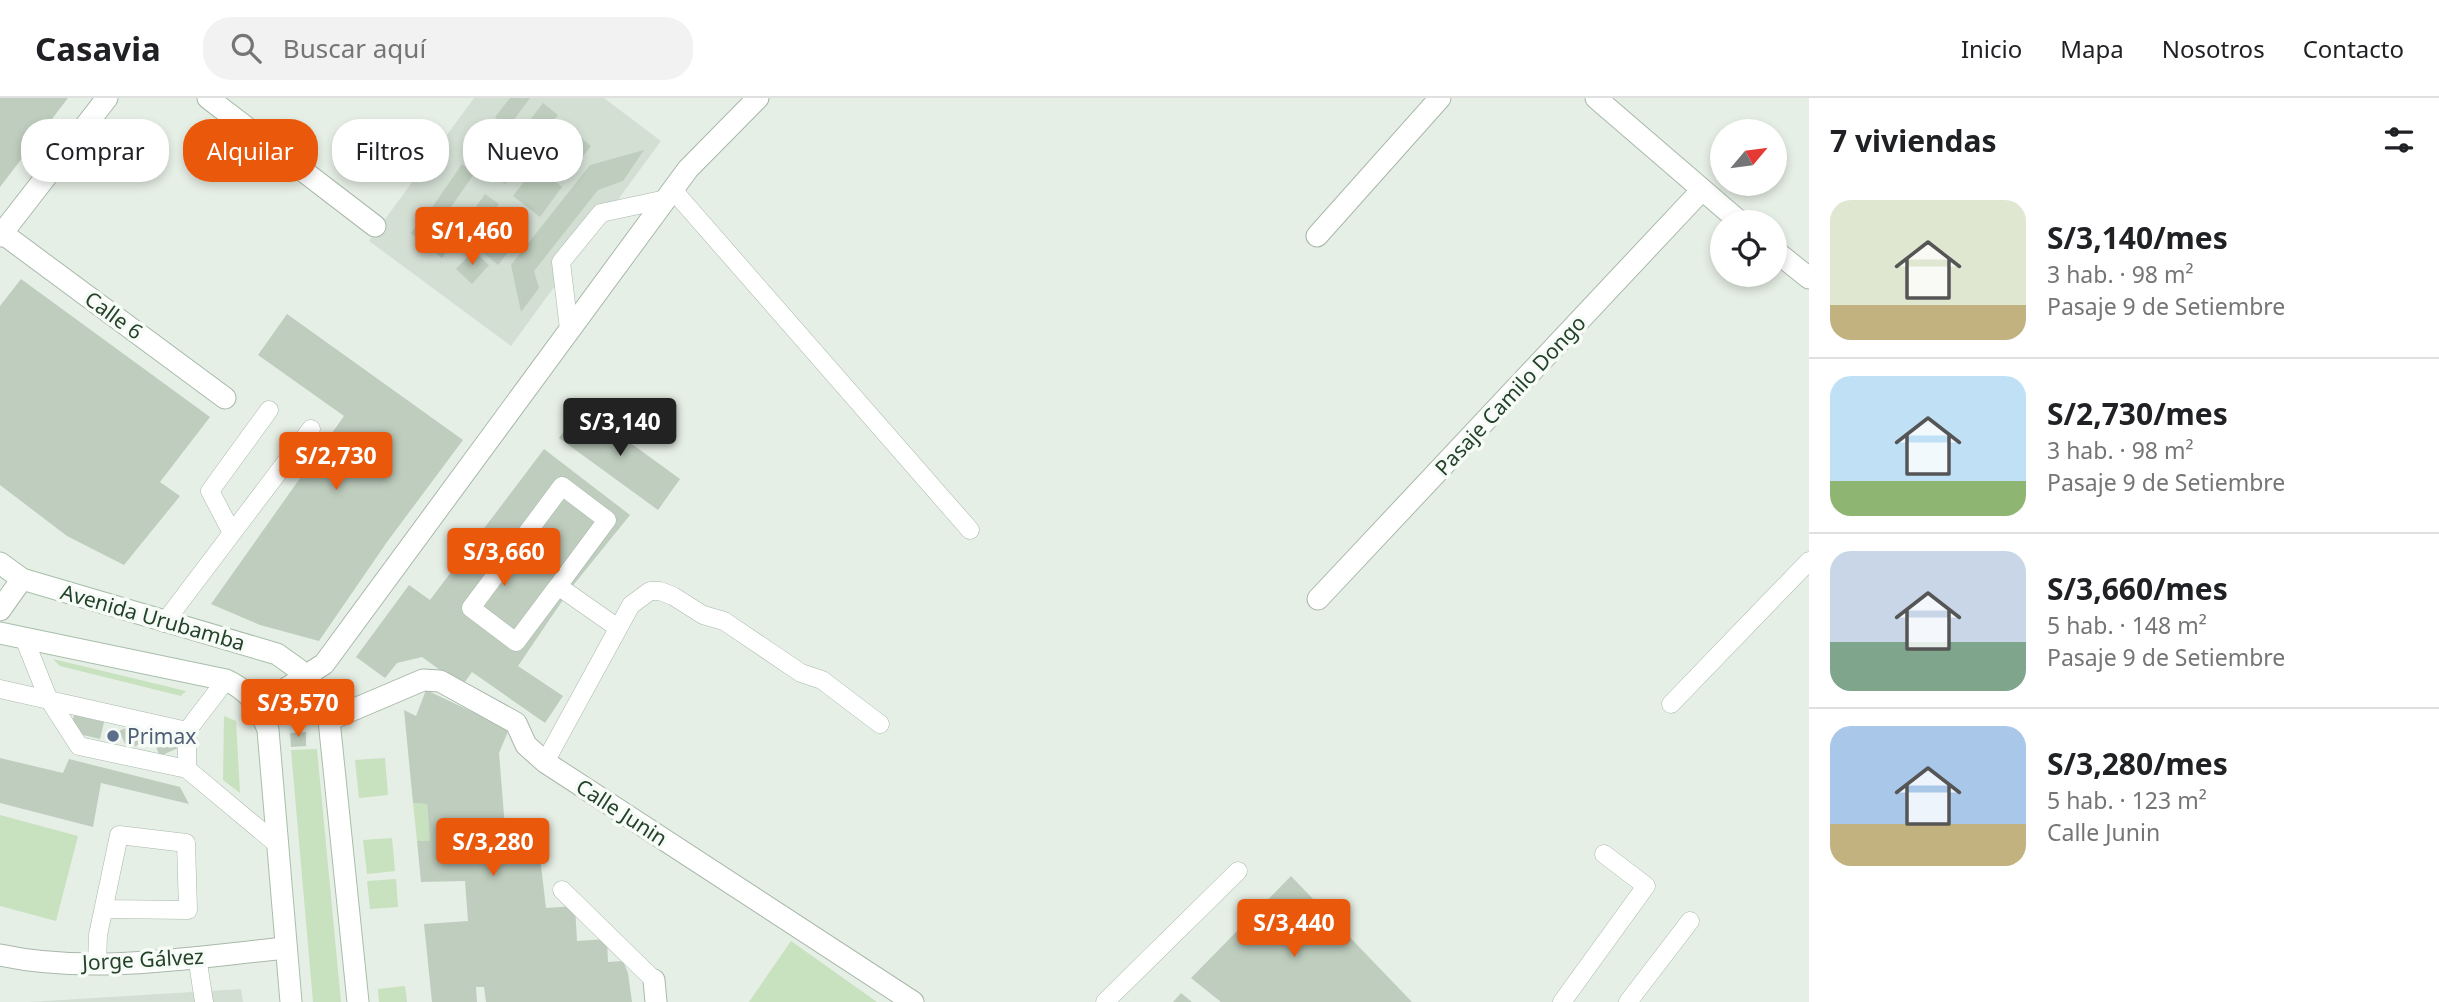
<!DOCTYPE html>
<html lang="es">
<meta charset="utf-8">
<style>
:root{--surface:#fff;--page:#f2f2f2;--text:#202124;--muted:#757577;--line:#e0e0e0;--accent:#ea580c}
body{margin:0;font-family:"Noto Sans",sans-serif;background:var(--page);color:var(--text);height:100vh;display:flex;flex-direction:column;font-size:26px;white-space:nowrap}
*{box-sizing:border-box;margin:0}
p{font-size:23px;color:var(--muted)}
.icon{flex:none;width:38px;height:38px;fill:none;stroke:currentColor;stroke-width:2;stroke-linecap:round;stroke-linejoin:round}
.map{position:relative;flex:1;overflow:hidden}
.drawer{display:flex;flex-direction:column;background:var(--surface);width:630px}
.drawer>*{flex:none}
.guide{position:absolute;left:21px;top:21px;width:665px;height:63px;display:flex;gap:14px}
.needle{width:46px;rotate:61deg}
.buttons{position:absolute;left:1710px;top:21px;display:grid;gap:14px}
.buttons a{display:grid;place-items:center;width:77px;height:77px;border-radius:50%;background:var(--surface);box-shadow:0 4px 10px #0003;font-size:35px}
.price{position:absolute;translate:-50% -60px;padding:0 16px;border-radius:7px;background:var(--accent);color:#fff;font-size:23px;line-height:46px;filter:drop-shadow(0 2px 4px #0008)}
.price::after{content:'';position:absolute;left:50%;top:42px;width:21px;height:16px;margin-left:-10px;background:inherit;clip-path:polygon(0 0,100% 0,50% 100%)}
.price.current{background:#222;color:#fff}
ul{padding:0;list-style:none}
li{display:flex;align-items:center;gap:21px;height:175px;padding:0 21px}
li+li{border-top:2px solid var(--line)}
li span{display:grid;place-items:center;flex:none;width:196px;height:140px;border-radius:21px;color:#555}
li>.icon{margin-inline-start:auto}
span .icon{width:84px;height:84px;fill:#fffc;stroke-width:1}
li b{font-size:30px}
h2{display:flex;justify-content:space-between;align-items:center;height:84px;padding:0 21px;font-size:30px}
.chip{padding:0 24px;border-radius:28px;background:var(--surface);box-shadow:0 4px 10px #0003;font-size:24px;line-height:63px}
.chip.current{background:var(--accent);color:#fff}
header{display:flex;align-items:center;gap:42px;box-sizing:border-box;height:98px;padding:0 35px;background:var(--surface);border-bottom:2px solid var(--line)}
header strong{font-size:33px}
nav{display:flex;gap:38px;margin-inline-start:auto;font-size:24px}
.search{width:490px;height:63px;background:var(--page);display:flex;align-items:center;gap:18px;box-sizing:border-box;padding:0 24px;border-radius:28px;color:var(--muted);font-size:26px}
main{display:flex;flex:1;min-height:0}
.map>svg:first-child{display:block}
.built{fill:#d4dfd4}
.green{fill:#c8e1be}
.building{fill:#becdbe}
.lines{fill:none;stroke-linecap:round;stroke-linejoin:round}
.lane-casing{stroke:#a8b8aa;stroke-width:19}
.street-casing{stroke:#a8b8aa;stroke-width:23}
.secondary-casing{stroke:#a7bea9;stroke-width:23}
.lane{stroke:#fff;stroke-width:18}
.street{stroke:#fff;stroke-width:21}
.secondary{stroke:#fff;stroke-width:21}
.service-dot{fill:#5c6f8a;stroke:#f7fbf7;stroke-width:2.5}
.labels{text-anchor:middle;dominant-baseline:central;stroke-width:7;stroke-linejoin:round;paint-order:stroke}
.street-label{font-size:21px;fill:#234229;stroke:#f7fbf7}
.service-label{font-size:21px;fill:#4e5e75;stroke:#f7fbf7;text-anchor:start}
</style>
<header>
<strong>Casavia</strong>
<div class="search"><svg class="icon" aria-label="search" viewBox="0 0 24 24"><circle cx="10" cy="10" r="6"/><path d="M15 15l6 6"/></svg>Buscar aquí</div>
<nav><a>Inicio</a><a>Mapa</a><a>Nosotros</a><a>Contacto</a></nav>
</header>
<main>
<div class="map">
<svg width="1809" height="904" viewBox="0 0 1809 904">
<rect width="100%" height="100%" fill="#e6efe6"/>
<!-- built -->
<path class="built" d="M474 0H604L661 43 511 248 369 143Z
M241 891 243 904H29Z"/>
<!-- green -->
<path class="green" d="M53 561 186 593 181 598 60 568Z
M224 618 236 623 240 695 223 682Z
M317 651 341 904H313L291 652Z
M385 660 388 697 359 700 355 662Z
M413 705 427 706 430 743H417Z
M0 717 78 738 56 823 0 808Z
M392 740 395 773 367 776 363 742Z
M396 781 398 809 370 811 367 783Z
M791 843 877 904H749Z
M405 888 407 904H379L378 891Z"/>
<!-- building -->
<path class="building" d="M0 0H68L0 89Z
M510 0H530L508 30 495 19Z
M543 5 558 17 505 86 490 74Z
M566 28 591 48 567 79 560 74 554 82 562 89 540 119 513 98Z
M490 30 502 40 477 70 466 61Z
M644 52 623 83 598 92 534 173 539 190 521 214 511 167 590 67Z
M462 66 474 76 444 119 431 111Z
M485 96 499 106 484 127 470 117Z
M505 110 528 129 498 167 475 148Z
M418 125 432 136 439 128 456 141 442 160 411 135Z
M473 153 489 167 472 186 456 171Z
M21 181 210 319 160 384 180 398 124 467 67 438 0 387V208Z
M287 216 463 342 387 444 319 543 260 527 211 506 344 318 258 257Z
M581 309 680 381 658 412 559 340Z
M544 351 630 417 571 490 518 568 563 598 545 625 472 574 462 588 422 559 397 565 385 580 356 559 409 487 430 502Z
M426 592 509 631 499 655 506 742 517 733 539 750 546 810 575 808 577 843 607 841 608 864 623 863 628 875 632 904H486L484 889H476L477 904H432L424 826 468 823 465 783 421 784 417 743H430L427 706 413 705 404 612 416 618Z
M74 617 104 624 100 641 70 634Z
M137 625 145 643 128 652 119 633Z
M169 631 178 650 160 658 152 640Z
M306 634V648L291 649 290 635Z
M0 660 63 675 69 661 180 689 189 706 101 685 93 729 0 705Z
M1291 778 1412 904H1221L1191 880Z
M1181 895 1192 904H1173Z"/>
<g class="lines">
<!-- lane casing -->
<g class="lane-casing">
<path id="lane" d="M673 92 970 432
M569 231 561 164 601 115 666 101
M232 435 210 393 269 312
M558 488 607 422 562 388 471 510 516 544 558 488 618 530
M164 525 311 331
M24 540 48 600 79 648 187 671 278 747
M0 591 187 633
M1671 606 1809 463
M545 664 631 507 650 493H660L673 498 703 517 724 523 801 575 822 582 880 626
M187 671V633L226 582
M562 792 654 882
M197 858 204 904
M97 866 98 837 119 737 186 745 188 812 104 811
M1105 904 1238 773
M1562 904 1646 788 1604 756
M1628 904 1690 823"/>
</g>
<!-- street casing -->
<g class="street-casing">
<path id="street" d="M208 0 375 128
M1596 0 1740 124
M2 135 225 300
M0 138 107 0
M1317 138 1440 0
M1774 152 1809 180
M1318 501 1701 93
M0 512 22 481
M259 608 324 566 688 71 758 0
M329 622 423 582 440 583 516 625 526 647 545 664 913 904
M0 857C92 877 193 859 286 850
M654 882 656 904"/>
</g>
<!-- secondary casing -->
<g class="secondary-casing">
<path id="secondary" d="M0 465 22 481 277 556 298 571 313 588 329 622 358 904
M0 535 226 582C250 593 259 608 268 632L291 904"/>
</g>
<!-- lane -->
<use href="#lane" class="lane"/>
<!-- street -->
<use href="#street" class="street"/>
<!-- secondary -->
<use href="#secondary" class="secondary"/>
</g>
<!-- markers -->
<circle class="service-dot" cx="113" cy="638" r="7"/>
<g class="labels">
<!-- street labels -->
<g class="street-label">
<text transform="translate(114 217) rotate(36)">Calle 6</text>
<text transform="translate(1510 297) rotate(-47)">Pasaje Camilo Dongo</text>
<text transform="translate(153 519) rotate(16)">Avenida Urubamba</text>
<text transform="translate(622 714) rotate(33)">Calle Junin</text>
<text transform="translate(143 861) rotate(-3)">Jorge Gálvez</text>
</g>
<!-- service labels -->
<g class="service-label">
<text x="127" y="638">Primax</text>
</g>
</g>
</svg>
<div class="buttons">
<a><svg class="needle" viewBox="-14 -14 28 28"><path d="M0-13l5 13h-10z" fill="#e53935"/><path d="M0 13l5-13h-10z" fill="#757577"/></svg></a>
<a><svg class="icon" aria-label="locate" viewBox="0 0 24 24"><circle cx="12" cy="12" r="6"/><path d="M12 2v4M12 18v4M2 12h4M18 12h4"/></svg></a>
</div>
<b class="price" style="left:472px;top:169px">S/1,460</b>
<b class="price current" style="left:620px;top:360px">S/3,140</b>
<b class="price" style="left:336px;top:394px">S/2,730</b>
<b class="price" style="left:504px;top:490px">S/3,660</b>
<b class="price" style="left:298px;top:641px">S/3,570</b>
<b class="price" style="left:493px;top:780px">S/3,280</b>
<b class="price" style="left:1294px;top:861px">S/3,440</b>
<div class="guide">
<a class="chip">Comprar</a>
<a class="chip current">Alquilar</a>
<a class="chip">Filtros</a>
<a class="chip">Nuevo</a>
</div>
</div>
<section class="drawer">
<h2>7 viviendas<svg class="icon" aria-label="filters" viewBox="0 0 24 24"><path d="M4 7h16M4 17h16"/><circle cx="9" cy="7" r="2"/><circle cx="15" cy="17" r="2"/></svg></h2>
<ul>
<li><span style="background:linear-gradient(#dfe7d0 75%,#c2b280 0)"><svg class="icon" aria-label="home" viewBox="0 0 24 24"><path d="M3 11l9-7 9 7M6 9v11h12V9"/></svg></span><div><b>S/3,140/mes</b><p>3 hab. · 98 m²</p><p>Pasaje 9 de Setiembre</p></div></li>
<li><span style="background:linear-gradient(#bfe0f5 75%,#8fb573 0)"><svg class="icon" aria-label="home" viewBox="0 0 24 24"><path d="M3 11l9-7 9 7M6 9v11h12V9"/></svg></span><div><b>S/2,730/mes</b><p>3 hab. · 98 m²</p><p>Pasaje 9 de Setiembre</p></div></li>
<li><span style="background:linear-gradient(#c9d6e8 65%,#7fa58c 0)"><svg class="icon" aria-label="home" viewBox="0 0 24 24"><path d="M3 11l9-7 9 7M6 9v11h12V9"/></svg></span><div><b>S/3,660/mes</b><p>5 hab. · 148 m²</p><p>Pasaje 9 de Setiembre</p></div></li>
<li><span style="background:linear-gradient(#a9c7e8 70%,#c2b280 0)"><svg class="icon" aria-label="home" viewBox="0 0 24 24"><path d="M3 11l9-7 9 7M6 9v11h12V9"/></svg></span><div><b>S/3,280/mes</b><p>5 hab. · 123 m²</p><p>Calle Junin</p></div></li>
</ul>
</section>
</main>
